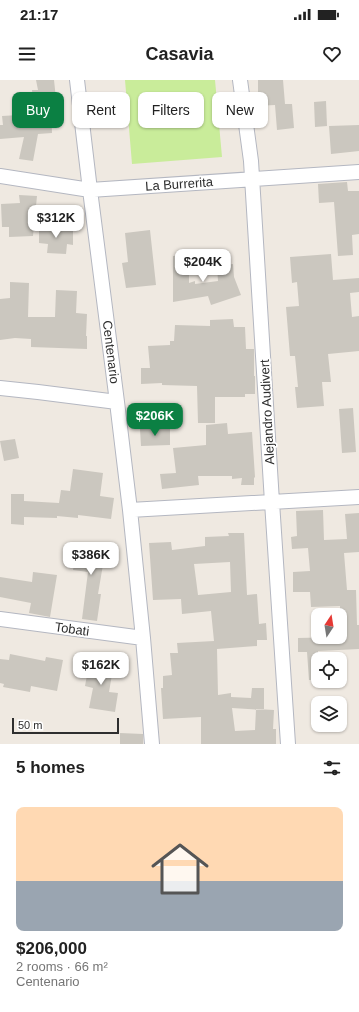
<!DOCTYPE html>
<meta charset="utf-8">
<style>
:root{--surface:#fff;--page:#f2f2f2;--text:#222;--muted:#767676;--line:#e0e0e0;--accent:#0b8043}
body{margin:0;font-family:Helvetica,sans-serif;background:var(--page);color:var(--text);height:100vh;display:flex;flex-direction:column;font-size:15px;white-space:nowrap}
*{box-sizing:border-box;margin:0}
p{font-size:13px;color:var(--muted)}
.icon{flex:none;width:22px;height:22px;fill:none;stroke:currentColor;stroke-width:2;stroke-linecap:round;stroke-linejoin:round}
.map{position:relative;height:664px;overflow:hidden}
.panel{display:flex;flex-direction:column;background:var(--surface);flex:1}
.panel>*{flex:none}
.top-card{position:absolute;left:12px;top:12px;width:335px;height:36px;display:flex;gap:8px}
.needle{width:26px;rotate:12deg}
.controls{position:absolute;left:311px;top:528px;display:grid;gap:8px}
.controls a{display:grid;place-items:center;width:36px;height:36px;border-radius:8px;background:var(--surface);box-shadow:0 1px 3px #0004;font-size:20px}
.scale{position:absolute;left:12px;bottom:10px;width:107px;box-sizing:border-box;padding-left:4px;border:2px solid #2e2e2e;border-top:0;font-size:11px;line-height:14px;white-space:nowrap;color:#2e2e2e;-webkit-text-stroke:3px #fff;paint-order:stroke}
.price{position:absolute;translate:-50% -34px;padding:0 9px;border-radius:8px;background:#fff;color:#222;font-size:13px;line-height:26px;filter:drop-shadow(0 1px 2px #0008)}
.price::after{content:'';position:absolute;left:50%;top:24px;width:12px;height:9px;margin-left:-6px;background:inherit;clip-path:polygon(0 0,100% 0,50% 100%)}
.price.on{background:var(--accent);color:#fff}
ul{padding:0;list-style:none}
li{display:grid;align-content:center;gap:8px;height:212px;padding:0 16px}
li+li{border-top:1px solid var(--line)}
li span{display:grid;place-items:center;height:124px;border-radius:8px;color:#555}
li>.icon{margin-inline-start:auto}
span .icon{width:72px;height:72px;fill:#fffc;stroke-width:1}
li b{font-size:17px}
h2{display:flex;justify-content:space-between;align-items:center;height:48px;padding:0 16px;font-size:17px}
.pill{padding:0 14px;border-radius:8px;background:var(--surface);box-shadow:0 1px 3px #0004;font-size:14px;line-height:36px}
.pill.on{background:var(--accent);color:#fff}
.status{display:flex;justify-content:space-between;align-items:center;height:28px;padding:0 20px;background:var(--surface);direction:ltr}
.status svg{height:11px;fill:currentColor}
header{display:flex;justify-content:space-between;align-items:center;height:52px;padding:0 16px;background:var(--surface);font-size:18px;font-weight:800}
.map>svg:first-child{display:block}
.pitch{fill:#c9ec9a}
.building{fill:#cbc7bf;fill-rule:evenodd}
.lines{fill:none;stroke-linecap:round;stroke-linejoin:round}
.minor-casing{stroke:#b4b7c1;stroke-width:16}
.minor{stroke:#fff;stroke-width:14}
.labels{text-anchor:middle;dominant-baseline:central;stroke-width:3.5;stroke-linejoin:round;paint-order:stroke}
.street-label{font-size:13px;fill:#2e2e2e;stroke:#fff}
</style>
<div class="status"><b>21:17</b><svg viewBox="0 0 49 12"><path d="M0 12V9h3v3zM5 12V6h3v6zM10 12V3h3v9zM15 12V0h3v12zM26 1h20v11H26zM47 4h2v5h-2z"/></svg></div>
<header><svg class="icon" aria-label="menu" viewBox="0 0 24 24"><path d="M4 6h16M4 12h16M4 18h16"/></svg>Casavia<svg class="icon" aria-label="heart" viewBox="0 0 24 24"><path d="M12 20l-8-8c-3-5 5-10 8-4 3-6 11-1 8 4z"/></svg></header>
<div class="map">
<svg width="359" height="664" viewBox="0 0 359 664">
<rect width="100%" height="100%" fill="#efe9e1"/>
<!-- pitch -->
<path class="pitch" d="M125 0H215L222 77 132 84Z"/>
<!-- building -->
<path class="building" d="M36 0H54L57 28 51 29 52 53 38 54 33 81 19 79 24 57 0 59V45H3L2 36 19 35 18 30H34L32 10H38Z
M258 0H283L285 24H292L294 48 277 50 275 25 255 26 253 13 258 12Z
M326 21 327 46 315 47 314 22Z
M359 45V71L331 74 329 46Z
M347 102 348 111H359V154L352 155 353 175 338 176 334 122 319 123 318 104Z
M19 115 37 116 33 156 9 157V147H2L1 124 20 123Z
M39 148 73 149V165L67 164 66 174 47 173 48 164 39 163Z
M150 150 156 205 126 208 122 183 128 182 125 153Z
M331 174 333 200 359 198V212L350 213 352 237 359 236V271L328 274 331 302H322L324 326 297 328 295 307H298L295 276H290L286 227 299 226 297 202 292 203 290 177Z
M173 176H189V203L195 201V204L218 201 217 186 233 184 234 197 241 215 211 225 208 216 173 222Z
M10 202 29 203 28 237H55L56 210 77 211 76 233 87 234 86 256H87V269L31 267V259L15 258 0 260V219L10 218Z
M233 239 234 247H245L246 269H254V296H255V314H245V317H215V343H198L197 306 162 305V303L141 304V288H150L148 266 170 265V261H174L175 245 210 246V240Z
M353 328 356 372 342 373 339 329Z
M227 343 228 354 252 352 255 397 254 398V405H241L242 398 232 399V396H198L199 405 162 409 160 394 176 393 173 368 206 365V345Z
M140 349H170V365L141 366Z
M15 359 19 378 4 381 0 361Z
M73 389 103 393 100 416 114 418 111 439 78 435V438L57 436V438L24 437V445L11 444V414H24V421L59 423 61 410 70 411Z
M323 430 324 460 347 459 345 434 359 433V472L344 473 347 510H356L357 545H359V569L318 571V600H309L307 572H298V558L340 557V552H341L340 526 311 527 310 512H293V492L310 491 308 468 292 469 291 457 297 456 296 431Z
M228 453H244L247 515 257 514 259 544 266 543 267 560H257V566L217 569 218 615 231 613V617L251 618 252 608H264V630L232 628 235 651 255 650 256 629 274 630 273 649H276V664H201V637L163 639 161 608H163V596L172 595 170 573H178L177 563 214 561 211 531 182 534 181 519 153 520 149 463 171 462 172 470 205 466V457L229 456ZM230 482 231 512 198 515 194 484Z
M78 462 106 467 98 514H101L97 541 82 539 88 492 73 490Z
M33 492 57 495 50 537 29 533 31 523 0 517V497L32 502Z
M10 574 45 581 46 577 63 580 57 611 31 606 30 612 3 607 4 604 0 603V579L9 580Z
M90 579 114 583 109 612 118 613 115 632 89 628 93 608 85 606Z
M120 653 143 654V664H120Z"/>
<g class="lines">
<!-- minor casing -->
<g class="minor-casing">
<path id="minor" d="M77 0 90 110 117 322 130 430 143 558 152 664
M240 0 251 81 272 422 288 664
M0 96 90 110 359 92
M0 308 38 312 117 322
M130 430 359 417
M0 539 143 558"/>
</g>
<!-- minor -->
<use href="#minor" class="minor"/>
</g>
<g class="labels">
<!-- street labels -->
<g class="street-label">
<text transform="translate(179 104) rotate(-4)">La Burrerita</text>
<text transform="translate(111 272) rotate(83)">Centenario</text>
<text transform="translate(267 332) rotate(-93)">Alejandro Audivert</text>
<text transform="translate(72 549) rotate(8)">Tobati</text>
</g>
</g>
</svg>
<div class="controls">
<a><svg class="needle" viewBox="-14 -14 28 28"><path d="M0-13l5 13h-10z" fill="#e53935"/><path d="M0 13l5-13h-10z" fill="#767676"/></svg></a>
<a><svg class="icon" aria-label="locate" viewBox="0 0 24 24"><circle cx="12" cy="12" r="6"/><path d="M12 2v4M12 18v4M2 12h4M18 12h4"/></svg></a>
<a><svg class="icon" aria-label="layers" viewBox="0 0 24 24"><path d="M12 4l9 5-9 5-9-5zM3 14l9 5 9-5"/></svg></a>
</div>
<div class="scale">50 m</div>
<b class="price" style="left:56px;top:159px">$312K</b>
<b class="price" style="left:203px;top:203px">$204K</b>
<b class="price on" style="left:155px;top:357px">$206K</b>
<b class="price" style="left:91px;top:496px">$386K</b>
<b class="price" style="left:101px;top:606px">$162K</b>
<div class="top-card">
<a class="pill on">Buy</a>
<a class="pill">Rent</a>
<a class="pill">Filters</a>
<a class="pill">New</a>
</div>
</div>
<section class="panel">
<h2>5 homes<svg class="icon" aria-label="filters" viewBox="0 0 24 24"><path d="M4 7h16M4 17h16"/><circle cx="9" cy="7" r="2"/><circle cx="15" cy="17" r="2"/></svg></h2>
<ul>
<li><span style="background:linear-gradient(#ffd9b3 60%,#9aa5b1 0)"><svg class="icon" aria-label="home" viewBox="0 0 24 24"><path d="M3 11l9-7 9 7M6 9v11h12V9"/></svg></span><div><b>$206,000</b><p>2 rooms · 66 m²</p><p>Centenario</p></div></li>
</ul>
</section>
